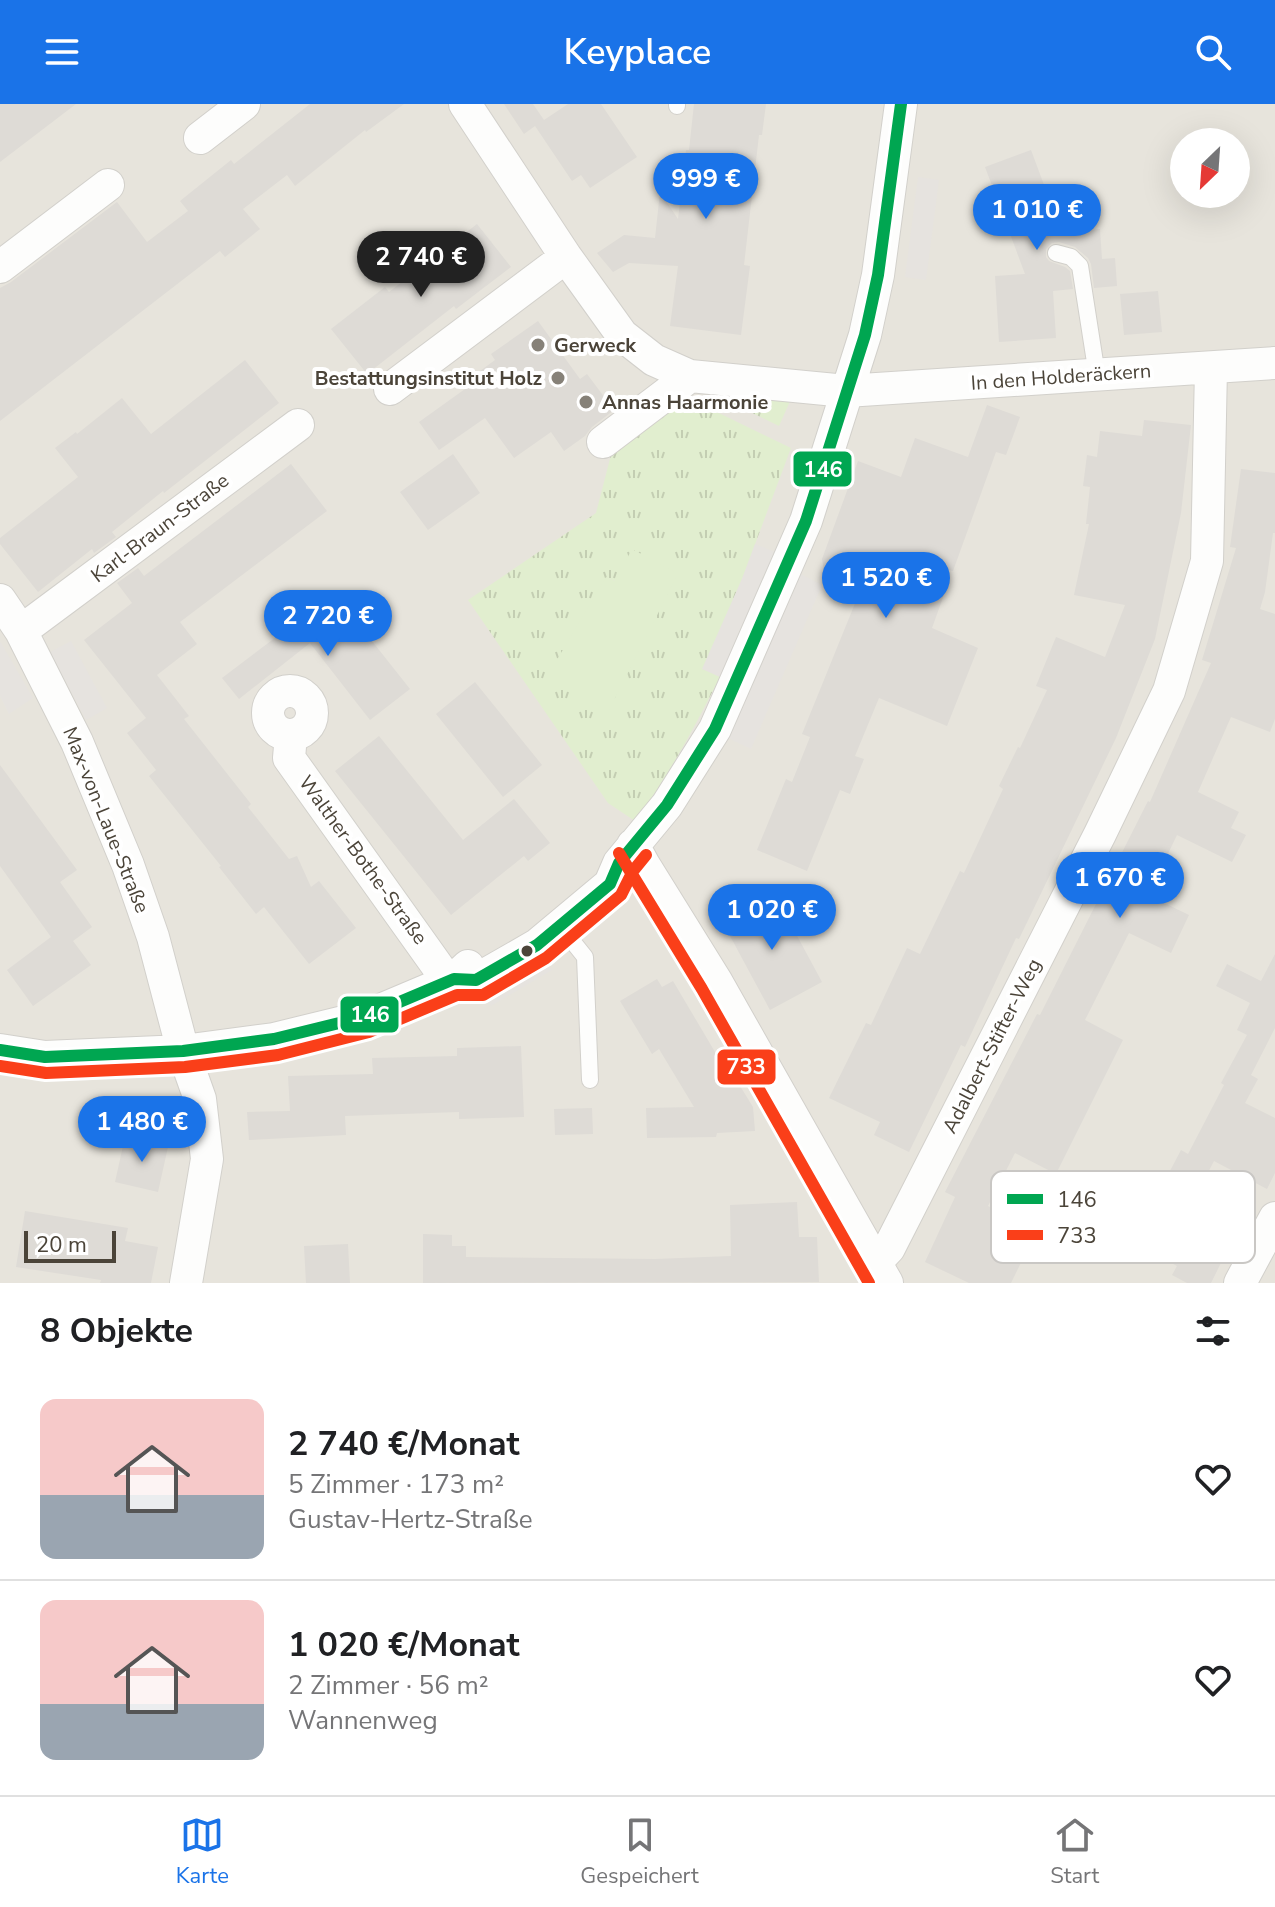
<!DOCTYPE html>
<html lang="de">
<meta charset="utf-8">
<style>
:root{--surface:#fff;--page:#f6f6f6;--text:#202124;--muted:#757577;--line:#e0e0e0;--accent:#1a73e8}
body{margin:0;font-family:"Nunito Sans",sans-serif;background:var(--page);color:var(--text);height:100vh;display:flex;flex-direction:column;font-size:30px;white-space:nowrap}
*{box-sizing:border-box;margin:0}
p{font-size:26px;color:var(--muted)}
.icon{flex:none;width:44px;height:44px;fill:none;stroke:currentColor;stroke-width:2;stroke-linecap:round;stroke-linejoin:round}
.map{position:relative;height:1179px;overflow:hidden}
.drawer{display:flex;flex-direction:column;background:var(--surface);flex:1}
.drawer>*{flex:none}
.needle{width:52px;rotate:205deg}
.controls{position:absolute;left:1170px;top:24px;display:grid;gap:16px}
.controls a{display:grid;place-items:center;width:80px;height:80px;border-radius:50%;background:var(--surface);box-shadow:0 8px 32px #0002;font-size:40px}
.scale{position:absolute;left:24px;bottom:20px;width:92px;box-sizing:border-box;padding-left:8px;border:4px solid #4b4439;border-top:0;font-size:22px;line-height:28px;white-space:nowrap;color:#4b4439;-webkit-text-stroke:6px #fff;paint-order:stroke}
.price{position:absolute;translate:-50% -68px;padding:0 18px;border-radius:28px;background:var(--accent);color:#fff;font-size:26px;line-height:52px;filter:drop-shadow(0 2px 4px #0008)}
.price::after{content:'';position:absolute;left:50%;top:48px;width:24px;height:18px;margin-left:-12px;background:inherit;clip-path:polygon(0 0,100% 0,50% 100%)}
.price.current{background:#222;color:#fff}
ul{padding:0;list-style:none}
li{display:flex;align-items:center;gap:24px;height:200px;padding:0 40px}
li+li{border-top:2px solid var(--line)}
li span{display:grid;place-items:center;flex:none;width:224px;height:160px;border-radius:16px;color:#555}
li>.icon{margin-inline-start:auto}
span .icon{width:96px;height:96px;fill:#fffc;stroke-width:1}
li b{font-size:34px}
h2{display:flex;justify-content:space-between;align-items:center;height:96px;padding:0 40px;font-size:34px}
header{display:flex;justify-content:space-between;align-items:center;height:104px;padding:0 40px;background:var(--accent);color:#fff;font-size:36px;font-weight:600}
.tab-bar{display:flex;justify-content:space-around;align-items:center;height:112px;border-top:2px solid var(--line);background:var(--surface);font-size:22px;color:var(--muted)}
.tab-bar a{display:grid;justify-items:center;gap:4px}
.tab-bar .current{color:var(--accent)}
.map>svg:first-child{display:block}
.residential{fill:#e7e4dc;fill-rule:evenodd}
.grass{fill:url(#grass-tufts);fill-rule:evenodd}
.garden{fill:#e1eecf}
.parking{fill:#e6e3df}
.building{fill:#dedbd6}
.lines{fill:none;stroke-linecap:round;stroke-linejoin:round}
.service-casing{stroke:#d2d0cb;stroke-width:18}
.minor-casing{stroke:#d2d0cb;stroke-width:34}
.service{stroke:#fdfdfc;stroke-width:16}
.minor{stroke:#fdfdfc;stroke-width:32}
.bus-1-casing{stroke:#fff;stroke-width:18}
.bus-2-casing{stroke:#fff;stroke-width:18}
.bus-1{stroke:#00a651;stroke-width:12}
.bus-2{stroke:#fa3f19;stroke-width:12}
.poi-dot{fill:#868178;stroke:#fff;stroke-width:3}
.bus-dot{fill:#4b4439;stroke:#fff;stroke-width:3}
.labels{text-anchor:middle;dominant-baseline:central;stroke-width:8;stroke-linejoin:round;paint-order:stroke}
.poi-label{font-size:20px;font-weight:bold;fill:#4b4439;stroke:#fff;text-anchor:start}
.street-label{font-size:20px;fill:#4b4439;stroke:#fff}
.key{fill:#fff;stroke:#c9c7c4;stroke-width:2}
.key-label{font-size:22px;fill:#4b4439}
.line-badge{stroke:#fff;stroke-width:3}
.badge-label{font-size:22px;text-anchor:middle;font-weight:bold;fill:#fff}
</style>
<header><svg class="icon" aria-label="menu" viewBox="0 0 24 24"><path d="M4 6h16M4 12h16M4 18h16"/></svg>Keyplace<svg class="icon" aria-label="search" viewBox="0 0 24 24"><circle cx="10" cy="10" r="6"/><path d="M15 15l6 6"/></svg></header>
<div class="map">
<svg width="1275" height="1179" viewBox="0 0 1275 1179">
<defs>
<pattern id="grass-tufts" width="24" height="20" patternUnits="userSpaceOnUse" patternTransform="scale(2)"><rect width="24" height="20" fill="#e1eecf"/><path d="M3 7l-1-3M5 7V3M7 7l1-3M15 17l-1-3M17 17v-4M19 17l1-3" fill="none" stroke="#c3cdb2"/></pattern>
</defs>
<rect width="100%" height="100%" fill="#f4f2ee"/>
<!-- residential -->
<path class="residential" d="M0 0H1275V1179H0ZM1184 38H1236V90H1184Z"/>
<!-- grass -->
<path class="grass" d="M684 292 791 344 742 475 703 564 720 573C694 624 669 672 635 717L608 699 468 496 596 409 612 347ZM677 471 660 502 606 473 615 477Z
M720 293 791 295 779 322Z"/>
<!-- garden -->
<path class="garden" d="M632 445 678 470 604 616 558 554 606 473 615 477Z"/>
<!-- parking -->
<path class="parking" d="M918 73 939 76 926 176 905 173Z
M755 440 775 448 762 482 720 573 702 565 742 475Z
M799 469 822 481 751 645 728 634Z
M0 537 33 594 9 610 0 592Z
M71 537 107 604 86 616 50 548Z
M537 841 552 866 491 902 476 876Z"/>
<!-- building -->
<path class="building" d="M0 0H76L0 58Z
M310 0H404L366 28 365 26 295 82 287 71 243 105 260 125 225 153 220 147 0 317V184L11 178 117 98 147 138 188 107 180 97 231 56 234 60Z
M504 0H533L544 16 568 0H601L637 53 590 84 581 71 572 77 535 22 524 30Z
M694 0H766L762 31H759L744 161 750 162 741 231 670 222 678 162 629 159 613 168 597 149 624 131 655 134 660 88 678 115 686 46H689Z
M1031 46 1062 129 1100 125 1102 155 1115 154 1117 182 1094 184 1091 160 1088 154 1075 143 1059 138 1052 139 1046 145V153L1049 157 1065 163 1070 167 1073 185 1053 187 1056 234 999 238 995 172 1025 170 985 63Z
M477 120 511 163 456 205 454 202 367 270 331 225 385 183 389 188Z
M1158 187 1162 228 1124 231 1120 190Z
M538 217 580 275 587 270 614 306 592 323 585 332 564 347 551 328 514 354 485 314 439 346 419 318 465 285 461 281 495 256 491 250Z
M245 256 279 299 164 389 163 387 112 428 116 433 94 449 92 445 38 488 0 440V434L78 373 55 344 76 328 77 330 122 294 151 330Z
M987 301 1020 313 1006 351 996 348 953 467 918 460 913 475 945 488 932 524 978 544 947 622 879 594 855 652 864 655 850 690 840 686 807 767 757 746 786 675 792 678 810 633 802 630 858 492 826 480 822 455 858 357 901 373 915 334 968 353Z
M1144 316 1191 321 1181 409 1155 535 1116 634 1019 835 1016 834 965 943 961 941 909 1048 874 1031 880 1018 829 994 866 919 871 921 907 844 920 850 960 767 964 769 1003 685 999 682 1018 643 1020 644 1047 586 1036 582 1056 533 1105 553 1125 501 1074 491 1089 420H1086L1090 383 1083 382 1087 351 1097 353 1100 327 1142 332Z
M453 350 480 389 428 426 400 388Z
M291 360 327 407 180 518 197 540 157 571 189 612 184 615 251 700 248 703 289 755 297 752 311 783 319 777 356 824 309 860 264 803 256 810 219 763 221 762 149 672 156 666 127 629 146 614 84 536 132 499 117 479 138 464 144 472Z
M1241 365 1275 369V429H1273L1265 488 1260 505 1275 510V615L1270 628 1231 613 1198 688 1239 708 1231 724 1246 731 1232 758 1177 731 1148 791 1189 811 1171 849 1129 829 1085 916 1123 936 1056 1070 1015 1049 988 1102 1037 1126 1011 1179H969L925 1158 955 1093 945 1088 1037 910 1040 911 1148 697 1150 698 1211 559 1202 556 1236 444 1230 443Z
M334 489 410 585 370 616 310 539 239 595 222 574Z
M475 578 542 661 503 693 436 610Z
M379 632 463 736 514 695 550 739 528 757 524 752 451 811 335 667Z
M0 661 77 766 60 778 92 823 73 837 91 861 33 902 7 866 51 833 0 762Z
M775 791 822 878 770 906 723 819Z
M1275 850V924L1251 971 1258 975 1245 999 1275 1014V1069L1267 1085 1214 1057 1188 1107 1235 1131 1211 1179H1187L1172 1171 1177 1162 1132 1139 1181 1046 1188 1050 1224 981 1221 979 1247 931 1237 926 1250 899 1216 882 1227 860 1261 877Z
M657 875 662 883 673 877 718 953 721 951 753 1003 755 1027 717 1029 716 1033 647 1034 646 1004 694 1003 659 945 652 950 620 897Z
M521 942 524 1013 459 1015V1008L345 1012 346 1031 249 1036 247 1008 290 1007 288 972 373 970 372 954 457 952V944Z
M592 1004 593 1030 555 1031 554 1005Z
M125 1033 168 1043 158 1088 115 1078Z
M797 1098 799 1133H817L819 1178 423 1179V1130L452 1131V1142H466V1153L655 1155 731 1152 730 1101Z
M25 1107 128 1124 125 1137 158 1143 151 1179H100L101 1176 16 1163Z
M348 1140 350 1179H306L304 1142Z"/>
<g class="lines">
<!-- service casing -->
<g class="service-casing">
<path id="service" d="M677 2V0
M1056 149 1071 153 1080 162 1097 271
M561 823 585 853 590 976"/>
</g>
<!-- minor casing -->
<g class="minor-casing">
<path id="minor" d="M465 0 566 153 622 231 654 256 690 272 846 287 1275 259
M200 34 244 0
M0 163 108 81
M390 285 566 153
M603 338 690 272
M0 496 21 527 77 638 128 761 153 833 183 947 200 995 207 1055 186 1179
M21 527 298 321
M268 609a22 22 0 1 1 44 0a22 22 0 1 1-44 0Z
M291 631 289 654 448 877
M633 741 644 761 716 877 887 1179
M454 875 476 876 537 841 610 780 619 759 667 701 715 625 806 417 865 231 878 171 901 0
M0 946 45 953 183 947 274 935 364 913 454 875 468 862
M876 1158 889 1144 1100 730 1169 587 1207 457 1211 264
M1240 1179 1275 1114"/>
</g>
<!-- service -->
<use href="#service" class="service"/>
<!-- minor -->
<use href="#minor" class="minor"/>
<!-- bus-1 casing -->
<g class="bus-1-casing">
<path id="bus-1" d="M0 946 45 953 183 947 274 935 364 913 454 875 476 876 537 841 610 780 619 759 667 701 715 625 806 417 865 231 878 171 901 0"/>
</g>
<!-- bus-2 casing -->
<g class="bus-2-casing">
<path id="bus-2" d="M619 749 702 885 869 1179
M0 962 46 969 185 963 278 951 369 928 457 891H483L546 854 621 791 633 767 646 751"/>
</g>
<!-- bus-1 -->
<use href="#bus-1" class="bus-1"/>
<!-- bus-2 -->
<use href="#bus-2" class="bus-2"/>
</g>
<!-- markers -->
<g class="poi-dot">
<circle cx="538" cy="241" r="8"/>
<circle cx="558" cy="274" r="8"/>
<circle cx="586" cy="298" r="8"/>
</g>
<circle class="bus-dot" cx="527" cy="847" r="7"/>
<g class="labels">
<!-- poi labels -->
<g class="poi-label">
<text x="554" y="241">Gerweck</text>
<text x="542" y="274" text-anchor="end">Bestattungsinstitut Holz</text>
<text x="602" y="298">Annas Haarmonie</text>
</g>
<!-- street labels -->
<g class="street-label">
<text transform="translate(1061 273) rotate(-4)">In den Holderäckern</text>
<text transform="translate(160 424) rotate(-37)">Karl-Braun-Straße</text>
<text transform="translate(106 716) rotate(68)">Max-von-Laue-Straße</text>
<text transform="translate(363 756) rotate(54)">Walther-Bothe-Straße</text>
<text transform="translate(992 942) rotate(-63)">Adalbert-Stifter-Weg</text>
</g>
</g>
<!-- legend -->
<rect x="991" y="1067" width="264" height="92" rx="12" class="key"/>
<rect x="1007" y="1090" width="36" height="10" fill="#00a651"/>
<rect x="1007" y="1126" width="36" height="10" fill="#fa3f19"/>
<g class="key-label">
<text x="1057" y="1103">146</text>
<text x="1057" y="1139">733</text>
</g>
<g class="line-badge">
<rect x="792" y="346" width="61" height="38" rx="8" fill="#00a651"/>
<rect x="339" y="891" width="61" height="39" rx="8" fill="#00a651"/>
<rect x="716" y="944" width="61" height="38" rx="8" fill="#fa3f19"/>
</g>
<g class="badge-label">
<text x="823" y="373">146</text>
<text x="370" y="918">146</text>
<text x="746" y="970">733</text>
</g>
</svg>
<div class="controls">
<a><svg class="needle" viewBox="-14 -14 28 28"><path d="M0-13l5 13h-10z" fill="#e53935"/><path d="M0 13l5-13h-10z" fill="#757577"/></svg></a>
</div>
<div class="scale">20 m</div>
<b class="price" style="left:706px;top:117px">999 €</b>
<b class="price" style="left:1037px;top:148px">1 010 €</b>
<b class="price current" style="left:421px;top:195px">2 740 €</b>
<b class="price" style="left:886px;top:516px">1 520 €</b>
<b class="price" style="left:328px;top:554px">2 720 €</b>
<b class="price" style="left:1120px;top:816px">1 670 €</b>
<b class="price" style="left:772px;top:848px">1 020 €</b>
<b class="price" style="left:142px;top:1060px">1 480 €</b>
</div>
<section class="drawer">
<h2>8 Objekte<svg class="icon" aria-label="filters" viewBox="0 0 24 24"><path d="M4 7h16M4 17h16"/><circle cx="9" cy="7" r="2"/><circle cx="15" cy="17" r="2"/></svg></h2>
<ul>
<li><span style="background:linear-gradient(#f6c9c9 60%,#9aa5b1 0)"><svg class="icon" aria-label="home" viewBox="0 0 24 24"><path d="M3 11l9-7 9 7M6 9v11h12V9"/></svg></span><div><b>2 740 €/Monat</b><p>5 Zimmer · 173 m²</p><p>Gustav-Hertz-Straße</p></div><svg class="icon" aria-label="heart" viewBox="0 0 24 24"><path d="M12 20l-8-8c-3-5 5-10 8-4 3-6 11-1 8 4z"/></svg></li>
<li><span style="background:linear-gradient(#f6c9c9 65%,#9aa5b1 0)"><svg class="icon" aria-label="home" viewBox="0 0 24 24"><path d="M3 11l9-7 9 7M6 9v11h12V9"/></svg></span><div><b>1 020 €/Monat</b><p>2 Zimmer · 56 m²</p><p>Wannenweg</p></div><svg class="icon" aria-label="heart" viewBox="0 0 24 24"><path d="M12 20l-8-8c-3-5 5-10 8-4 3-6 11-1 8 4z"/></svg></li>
</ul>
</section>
<nav class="tab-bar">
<a class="current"><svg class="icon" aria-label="map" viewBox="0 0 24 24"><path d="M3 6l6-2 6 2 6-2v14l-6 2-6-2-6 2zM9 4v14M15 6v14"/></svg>Karte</a>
<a><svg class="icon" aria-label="saved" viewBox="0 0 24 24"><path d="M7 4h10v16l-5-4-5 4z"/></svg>Gespeichert</a>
<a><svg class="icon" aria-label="home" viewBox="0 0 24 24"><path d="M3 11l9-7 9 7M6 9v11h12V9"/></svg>Start</a>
</nav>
